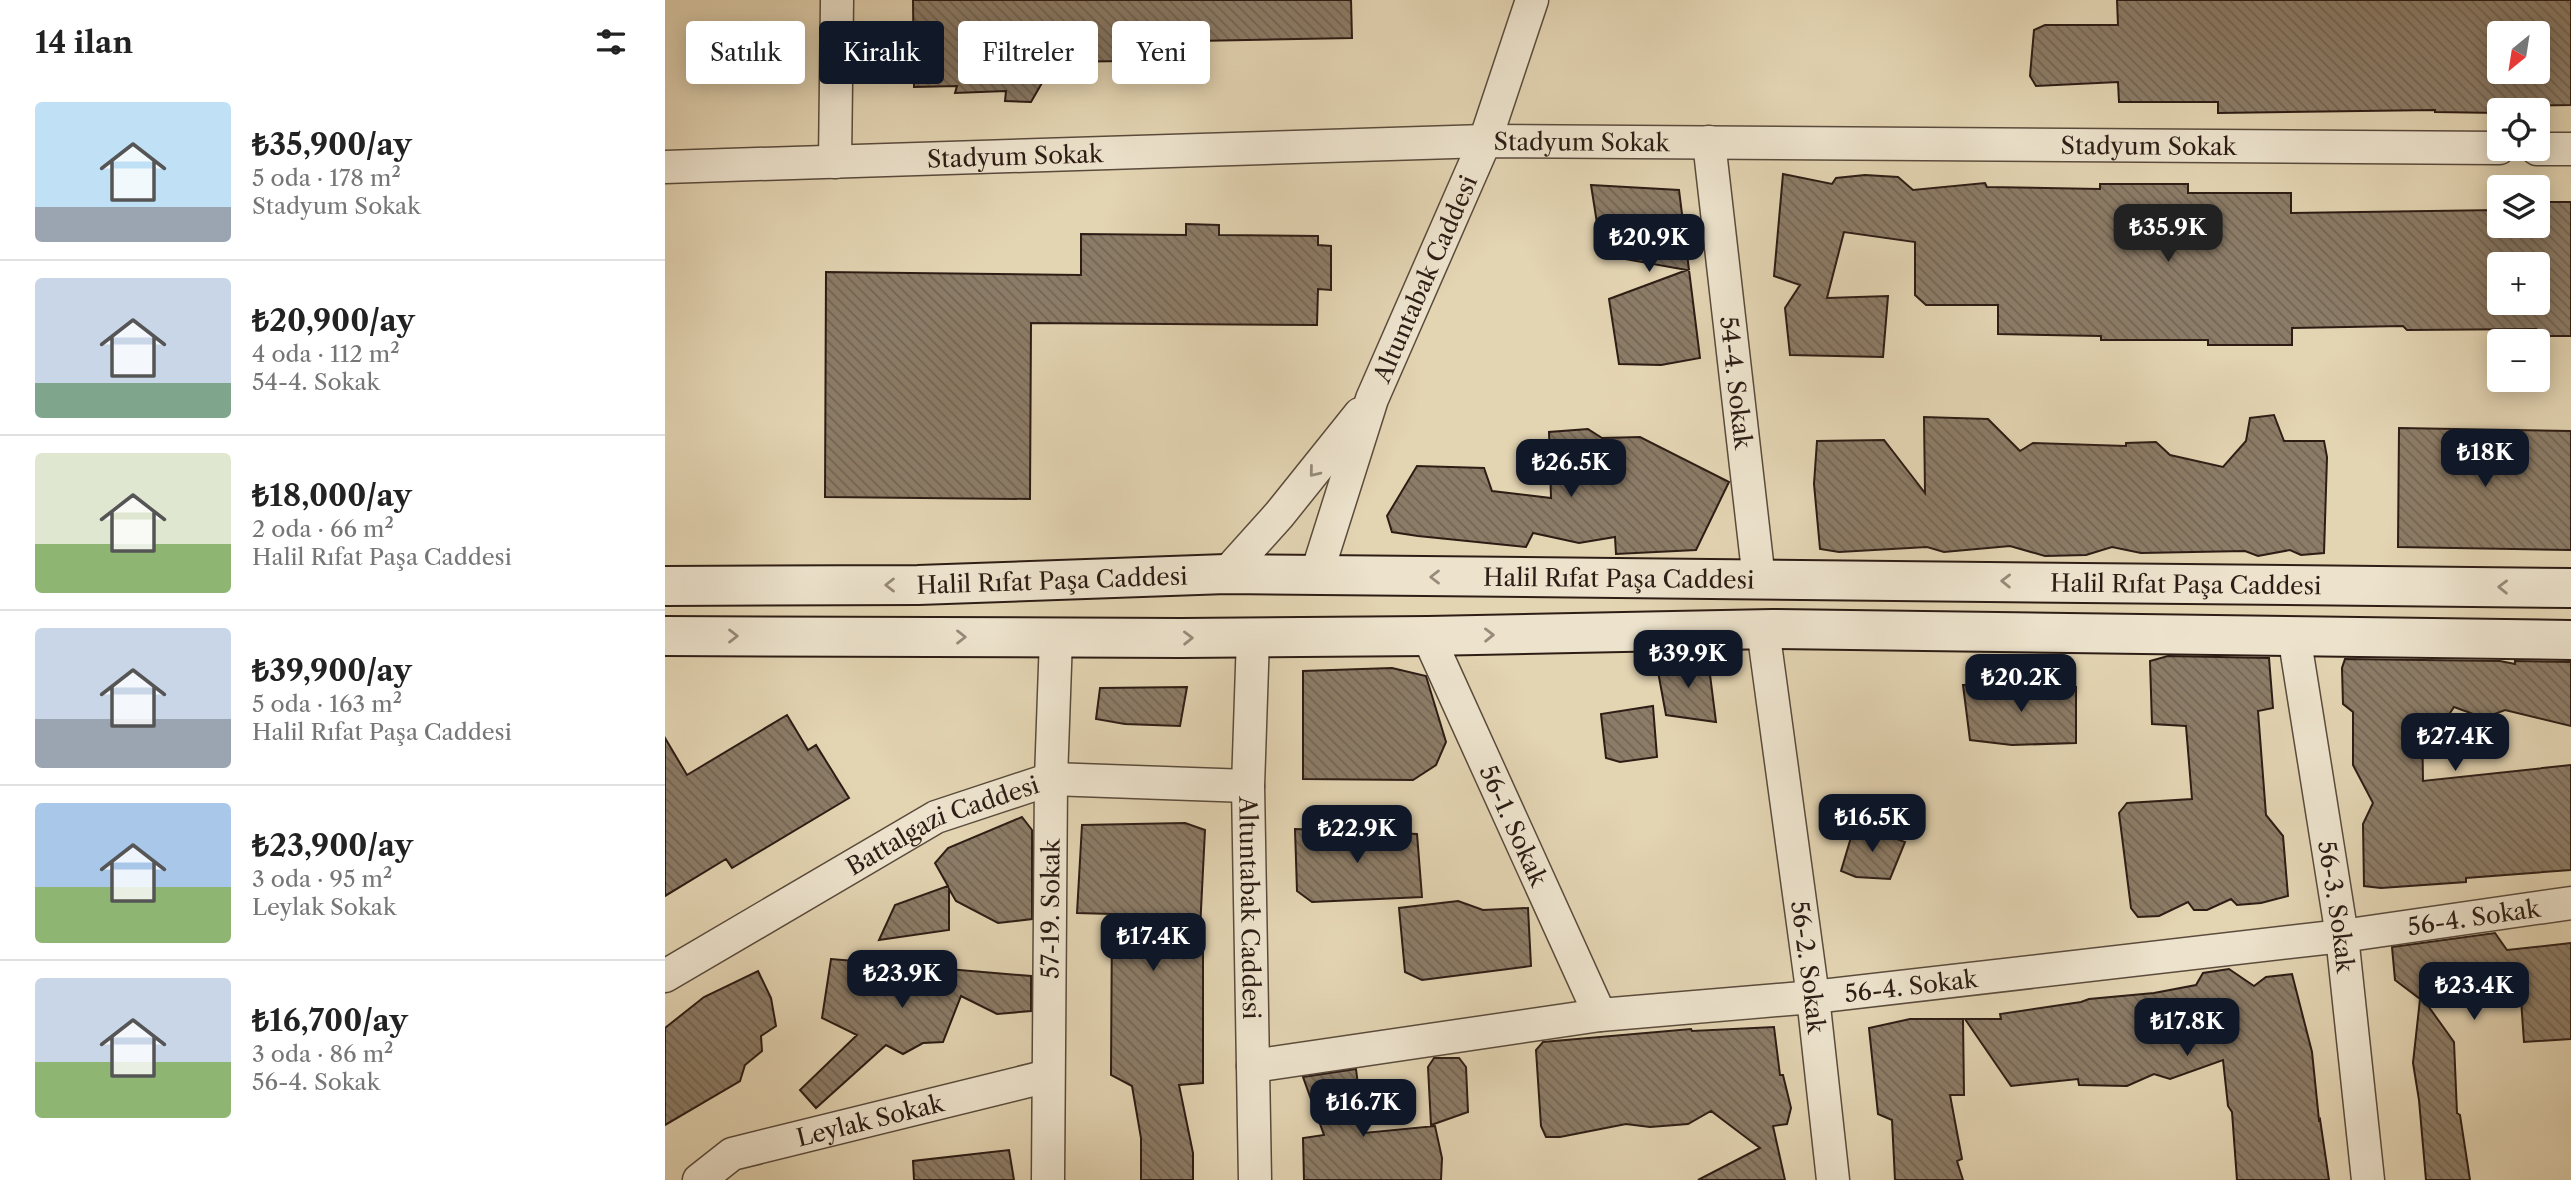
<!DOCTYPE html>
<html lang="tr">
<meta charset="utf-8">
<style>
:root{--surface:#fff;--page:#f6f6f6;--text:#222;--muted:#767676;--line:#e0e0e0;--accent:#111827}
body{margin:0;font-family:"Libre Caslon Text",serif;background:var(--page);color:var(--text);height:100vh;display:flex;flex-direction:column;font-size:26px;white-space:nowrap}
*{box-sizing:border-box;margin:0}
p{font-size:23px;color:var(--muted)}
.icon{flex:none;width:38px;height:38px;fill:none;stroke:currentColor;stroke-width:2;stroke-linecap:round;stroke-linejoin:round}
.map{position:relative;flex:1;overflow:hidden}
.drawer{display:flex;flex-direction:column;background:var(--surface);width:665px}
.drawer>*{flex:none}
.guide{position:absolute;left:21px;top:21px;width:665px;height:63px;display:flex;gap:14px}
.needle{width:46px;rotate:210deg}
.fabs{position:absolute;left:1822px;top:21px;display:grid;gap:14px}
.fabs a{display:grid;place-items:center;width:63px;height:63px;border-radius:7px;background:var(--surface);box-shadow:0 4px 18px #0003;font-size:35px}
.price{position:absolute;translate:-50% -60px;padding:0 16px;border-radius:14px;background:var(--accent);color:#fff;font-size:23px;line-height:46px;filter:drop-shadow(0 2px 4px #0008)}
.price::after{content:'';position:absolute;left:50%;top:42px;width:21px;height:16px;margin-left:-10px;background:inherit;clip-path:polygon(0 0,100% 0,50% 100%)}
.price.selected{background:#222;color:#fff}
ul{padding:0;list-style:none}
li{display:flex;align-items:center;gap:21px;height:175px;padding:0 35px}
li+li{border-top:2px solid var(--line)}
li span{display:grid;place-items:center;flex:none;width:196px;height:140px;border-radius:7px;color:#555}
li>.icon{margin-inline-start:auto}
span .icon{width:84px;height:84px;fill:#fffc;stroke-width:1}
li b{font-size:30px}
h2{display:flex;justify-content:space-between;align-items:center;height:84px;padding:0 35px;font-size:30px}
.chip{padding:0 24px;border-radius:7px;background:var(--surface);box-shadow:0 4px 18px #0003;font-size:24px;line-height:63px}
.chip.selected{background:var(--accent);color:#fff}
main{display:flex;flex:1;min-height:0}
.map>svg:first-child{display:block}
.building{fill:url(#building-back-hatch);stroke:#2d1d15;stroke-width:2;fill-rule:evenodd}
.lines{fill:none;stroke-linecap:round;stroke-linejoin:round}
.minor-casing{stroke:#5a4b3c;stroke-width:35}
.secondary-casing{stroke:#2d1d15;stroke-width:42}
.minor{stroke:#ede3cd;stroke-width:32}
.secondary{stroke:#ede3cd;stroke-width:38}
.oneway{stroke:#978a7a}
.labels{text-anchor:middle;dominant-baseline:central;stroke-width:7;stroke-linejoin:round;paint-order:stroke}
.street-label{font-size:24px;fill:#2d1d15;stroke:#ede3cd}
</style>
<main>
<section class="drawer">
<h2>14 ilan<svg class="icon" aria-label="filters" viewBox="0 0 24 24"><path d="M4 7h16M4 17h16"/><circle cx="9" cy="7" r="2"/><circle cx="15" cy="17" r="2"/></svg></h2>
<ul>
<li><span style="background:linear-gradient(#bfe0f5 75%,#9aa5b1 0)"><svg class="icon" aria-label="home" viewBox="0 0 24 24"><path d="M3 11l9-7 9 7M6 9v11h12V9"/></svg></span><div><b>₺35,900/ay</b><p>5 oda · 178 m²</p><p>Stadyum Sokak</p></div></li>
<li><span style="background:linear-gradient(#c9d6e8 75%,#7fa58c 0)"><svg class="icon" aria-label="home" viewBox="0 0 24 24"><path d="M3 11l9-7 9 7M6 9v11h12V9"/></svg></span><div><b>₺20,900/ay</b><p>4 oda · 112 m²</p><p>54-4. Sokak</p></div></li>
<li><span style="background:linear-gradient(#dfe7d0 65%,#8fb573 0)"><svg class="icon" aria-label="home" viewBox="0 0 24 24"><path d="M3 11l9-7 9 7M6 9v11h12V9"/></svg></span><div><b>₺18,000/ay</b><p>2 oda · 66 m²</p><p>Halil Rıfat Paşa Caddesi</p></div></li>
<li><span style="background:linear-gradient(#c9d6e8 65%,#9aa5b1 0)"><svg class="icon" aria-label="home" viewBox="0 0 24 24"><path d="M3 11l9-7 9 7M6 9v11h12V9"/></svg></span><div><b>₺39,900/ay</b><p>5 oda · 163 m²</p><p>Halil Rıfat Paşa Caddesi</p></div></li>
<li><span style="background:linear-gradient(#a9c7e8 60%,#8fb573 0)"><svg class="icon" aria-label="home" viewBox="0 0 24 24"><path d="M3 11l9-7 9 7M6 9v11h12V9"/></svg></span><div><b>₺23,900/ay</b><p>3 oda · 95 m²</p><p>Leylak Sokak</p></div></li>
<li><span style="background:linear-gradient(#c9d6e8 60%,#8fb573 0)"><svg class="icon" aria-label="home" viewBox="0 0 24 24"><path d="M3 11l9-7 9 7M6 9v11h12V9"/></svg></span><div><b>₺16,700/ay</b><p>3 oda · 86 m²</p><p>56-4. Sokak</p></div></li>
</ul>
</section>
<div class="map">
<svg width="1906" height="1180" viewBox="0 0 1906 1180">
<defs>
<pattern id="building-back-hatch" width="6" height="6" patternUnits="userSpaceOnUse" patternTransform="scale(1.75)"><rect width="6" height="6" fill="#8c7c67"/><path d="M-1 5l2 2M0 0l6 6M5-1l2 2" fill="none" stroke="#736554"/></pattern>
</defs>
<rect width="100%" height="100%" fill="#e3d4b2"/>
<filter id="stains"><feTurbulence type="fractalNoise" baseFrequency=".00286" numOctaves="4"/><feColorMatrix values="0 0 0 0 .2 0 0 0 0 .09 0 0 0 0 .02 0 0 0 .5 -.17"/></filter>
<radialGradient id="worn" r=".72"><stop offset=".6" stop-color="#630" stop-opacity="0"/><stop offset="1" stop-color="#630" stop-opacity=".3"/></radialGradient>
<!-- building -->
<path class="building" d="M248 0H686L687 38 531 41 532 60 389 62 366 102 340 101 341 91 290 93 292 86 249 87Z
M1452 0H1906V105L1851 106V110H1834V113L1770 112V110L1553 113V102H1454L1453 82 1371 86 1365 76 1369 30 1380 25H1453ZM1834 33H1872V72H1834Z
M1118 174 1167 184 1171 178 1200 175 1233 177 1248 190 1320 183 1322 187 1435 189V184H1523V193H1626V213L1834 210V226H1872V202H1906V336H1871V329L1742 330 1738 326 1627 328V345H1543V340H1436V336L1333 334V305H1261L1250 295V242L1179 232 1162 298 1223 296 1218 357 1125 355 1120 308 1135 285 1109 276ZM1834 264H1872V303H1834Z
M926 185 1014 190 1035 358 996 365 954 364 944 299 1022 270 937 255Z
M521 224 554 225V235L653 236V245L666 246V290L653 289 652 325 366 323 365 499 160 497 161 272 416 275V234L521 235Z
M1609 415 1619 441H1659L1662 457 1659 553 1636 555 1625 550 1593 556 1580 551 1476 553 1447 547 1421 555 1380 556 1345 546 1279 552 1262 547 1174 552 1155 549 1149 484 1152 441 1219 440 1260 493 1259 417 1323 419 1355 451 1368 443 1461 446V443L1491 442 1505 455 1558 467 1581 441 1585 418Z
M1734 428 1906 431V550L1733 547Z
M923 429 937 438 975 437 1064 482 1031 550 951 554 950 537 914 543 868 533 861 547 753 536 727 532 722 516 752 466 819 468 827 491 886 498 884 432Z
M1503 656 1604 658 1608 708 1593 711 1601 815 1618 836 1623 896 1596 903 1572 905 1566 899 1542 910H1529L1523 902 1494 916 1473 917 1466 908 1454 813 1462 803 1527 799 1521 726 1487 724 1485 661Z
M1043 659 1051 722 1001 715 992 666Z
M1680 659 1835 661 1850 664V661L1906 662V726L1840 710 1819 718 1789 707 1781 719 1757 718 1758 781 1906 765V870L1801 878V882L1716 888 1699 886 1698 824 1708 803 1688 765V712L1678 704 1677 668Z
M727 668 761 676 781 742 771 765 748 780 638 779V671Z
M1298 685 1411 687V743L1347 745 1305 740Z
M522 687 515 726 460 724 431 719 435 688Z
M988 706 992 757 955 762 941 758 936 714Z
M122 715 143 750 151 745 184 798 67 868 61 859 0 896V738L22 775Z
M357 817 367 830V919L333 923 291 901 284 889V930L214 940 230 905 283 886 270 863 283 848Z
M520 823 540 830 535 930 538 931V1083L514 1085 528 1153V1180H476V1138L467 1086 446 1075 447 914 412 913 417 825Z
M1190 824 1240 842 1225 879 1191 877 1176 871Z
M630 829 752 834 757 897 647 902 632 891Z
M793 901 818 910 863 908 866 966 757 980 740 972 734 908Z
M1830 933 1842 950 1906 943V1039L1859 1042 1855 985 1761 1003 1789 1042 1792 1113 1795 1115 1805 1180H1761L1754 1100 1748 1063 1755 999 1730 980 1727 947Z
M166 959 366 976V1011L332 1014 296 996 278 1042 258 1043 238 1054 221 1045 151 1108 135 1090 192 1035 157 1018Z
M1564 969 1589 986 1601 977 1627 974 1647 1052 1654 1120 1655 1119 1664 1180H1572L1567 1112 1563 1106 1558 1060 1505 1079 1489 1074 1462 1086 1414 1085 1413 1079 1346 1086 1300 1019H1336L1335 1014 1416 1002 1424 999 1489 993 1531 985 1538 973Z
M93 971 106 998 111 1026 96 1036 97 1051 80 1065 75 1081 0 1125V1028L39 997Z
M1245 1019H1298L1299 1095H1285L1297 1159 1292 1161 1298 1180H1230L1227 1120 1213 1114 1204 1028Z
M1109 1027 1115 1075H1118L1126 1108 1122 1124 1108 1126 1120 1180H1033L1095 1148 1046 1111 1023 1124 985 1127 961 1124 895 1137H881L876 1126 871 1050 878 1042 1026 1029 1027 1031Z
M769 1058H794L801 1067 803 1112 766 1125 763 1067Z
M691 1069 699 1133 770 1126 777 1158 776 1180H639L638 1138 659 1135 638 1077Z
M344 1150 349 1180H249L248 1161Z"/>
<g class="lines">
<!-- minor casing -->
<g class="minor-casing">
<g id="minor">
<path id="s1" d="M1044 142 1094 580"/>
<path d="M1872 149H1906"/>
<path d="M170 162 172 0"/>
<path id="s2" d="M0 167 820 141 1834 148"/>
<path d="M561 574 614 515 695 414"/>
<path id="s3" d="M651 576 707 399 820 141 867 0"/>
<path id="s4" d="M1098 629 1148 997 1168 1180"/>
<path id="s5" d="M1629 635 1677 936 1703 1180"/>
<path id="s6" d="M763 636 935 1015"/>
<path id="s7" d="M588 637 583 786 590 1180"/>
<path id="s8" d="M0 976 271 817 386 779 583 786"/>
<path id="s9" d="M588 1066 935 1015 1148 997 1677 936 1906 903"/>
<path id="s10" d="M34 1180 67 1154 383 1076"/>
<path id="s11" d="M383 1180 386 779 391 638"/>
</g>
</g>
<!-- secondary casing -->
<g class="secondary-casing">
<g id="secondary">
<path id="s12" d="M0 586 253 585 561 574 1906 588"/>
<path d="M0 636 516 638 763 636 1107 629 1906 640"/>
</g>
</g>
<!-- minor -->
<use href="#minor" class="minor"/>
<!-- secondary -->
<use href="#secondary" class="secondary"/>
</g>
<!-- one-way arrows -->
<defs><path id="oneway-chevron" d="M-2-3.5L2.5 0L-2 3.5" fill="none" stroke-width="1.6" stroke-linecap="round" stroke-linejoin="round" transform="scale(1.75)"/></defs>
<g class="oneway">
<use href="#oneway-chevron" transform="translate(649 472) rotate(129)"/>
<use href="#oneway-chevron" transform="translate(770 577) rotate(-180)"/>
<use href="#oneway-chevron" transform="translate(1341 581) rotate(-179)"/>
<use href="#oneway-chevron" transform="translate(225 585) rotate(180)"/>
<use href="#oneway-chevron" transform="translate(1838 587) rotate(-179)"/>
<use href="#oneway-chevron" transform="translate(824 635) rotate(-1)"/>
<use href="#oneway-chevron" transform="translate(68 636)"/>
<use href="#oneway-chevron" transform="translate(296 637)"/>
<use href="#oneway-chevron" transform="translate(523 638) rotate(-1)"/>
</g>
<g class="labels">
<!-- street labels -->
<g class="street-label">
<text stroke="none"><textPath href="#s2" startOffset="917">Stadyum Sokak</textPath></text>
<text stroke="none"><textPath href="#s2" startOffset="1484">Stadyum Sokak</textPath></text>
<text stroke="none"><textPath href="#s2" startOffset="350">Stadyum Sokak</textPath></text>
<text stroke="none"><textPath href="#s3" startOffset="317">Altuntabak Caddesi</textPath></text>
<text stroke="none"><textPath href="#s1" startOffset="242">54-4. Sokak</textPath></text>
<text stroke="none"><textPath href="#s12" startOffset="954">Halil Rıfat Paşa Caddesi</textPath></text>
<text stroke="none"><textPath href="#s12" startOffset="387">Halil Rıfat Paşa Caddesi</textPath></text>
<text stroke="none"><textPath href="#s12" startOffset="1521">Halil Rıfat Paşa Caddesi</textPath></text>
<text stroke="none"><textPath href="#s6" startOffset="208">56-1. Sokak</textPath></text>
<text stroke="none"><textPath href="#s8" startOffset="317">Battalgazi Caddesi</textPath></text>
<text stroke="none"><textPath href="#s5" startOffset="275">56-3. Sokak</textPath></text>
<text stroke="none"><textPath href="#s7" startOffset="271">Altuntabak Caddesi</textPath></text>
<text stroke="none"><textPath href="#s11" startOffset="271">57-19. Sokak</textPath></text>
<text stroke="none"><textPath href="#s9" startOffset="1230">56-4. Sokak</textPath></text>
<text stroke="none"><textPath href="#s4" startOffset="341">56-2. Sokak</textPath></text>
<text stroke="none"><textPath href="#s9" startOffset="663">56-4. Sokak</textPath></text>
<text stroke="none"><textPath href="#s10" startOffset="184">Leylak Sokak</textPath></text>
</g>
</g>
<rect width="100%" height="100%" filter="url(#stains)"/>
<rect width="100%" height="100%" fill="url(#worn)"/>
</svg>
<div class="fabs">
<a><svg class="needle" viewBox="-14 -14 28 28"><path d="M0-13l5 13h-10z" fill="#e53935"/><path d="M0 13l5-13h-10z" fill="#767676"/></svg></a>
<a><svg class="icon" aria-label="locate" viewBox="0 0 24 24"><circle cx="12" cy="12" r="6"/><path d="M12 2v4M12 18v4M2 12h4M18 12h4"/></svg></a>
<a><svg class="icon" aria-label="layers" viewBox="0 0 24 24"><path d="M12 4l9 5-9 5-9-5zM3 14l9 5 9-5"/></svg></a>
<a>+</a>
<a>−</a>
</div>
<b class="price selected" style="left:1503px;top:264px">₺35.9K</b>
<b class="price" style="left:984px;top:274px">₺20.9K</b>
<b class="price" style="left:1820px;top:489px">₺18K</b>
<b class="price" style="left:906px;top:499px">₺26.5K</b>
<b class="price" style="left:1023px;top:690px">₺39.9K</b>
<b class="price" style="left:1356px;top:714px">₺20.2K</b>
<b class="price" style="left:1790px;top:773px">₺27.4K</b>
<b class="price" style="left:1207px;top:854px">₺16.5K</b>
<b class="price" style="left:692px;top:865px">₺22.9K</b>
<b class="price" style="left:488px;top:973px">₺17.4K</b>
<b class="price" style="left:237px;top:1010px">₺23.9K</b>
<b class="price" style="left:1809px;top:1022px">₺23.4K</b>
<b class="price" style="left:1522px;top:1058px">₺17.8K</b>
<b class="price" style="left:698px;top:1139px">₺16.7K</b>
<div class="guide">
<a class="chip">Satılık</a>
<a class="chip selected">Kiralık</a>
<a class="chip">Filtreler</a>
<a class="chip">Yeni</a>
</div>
</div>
</main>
